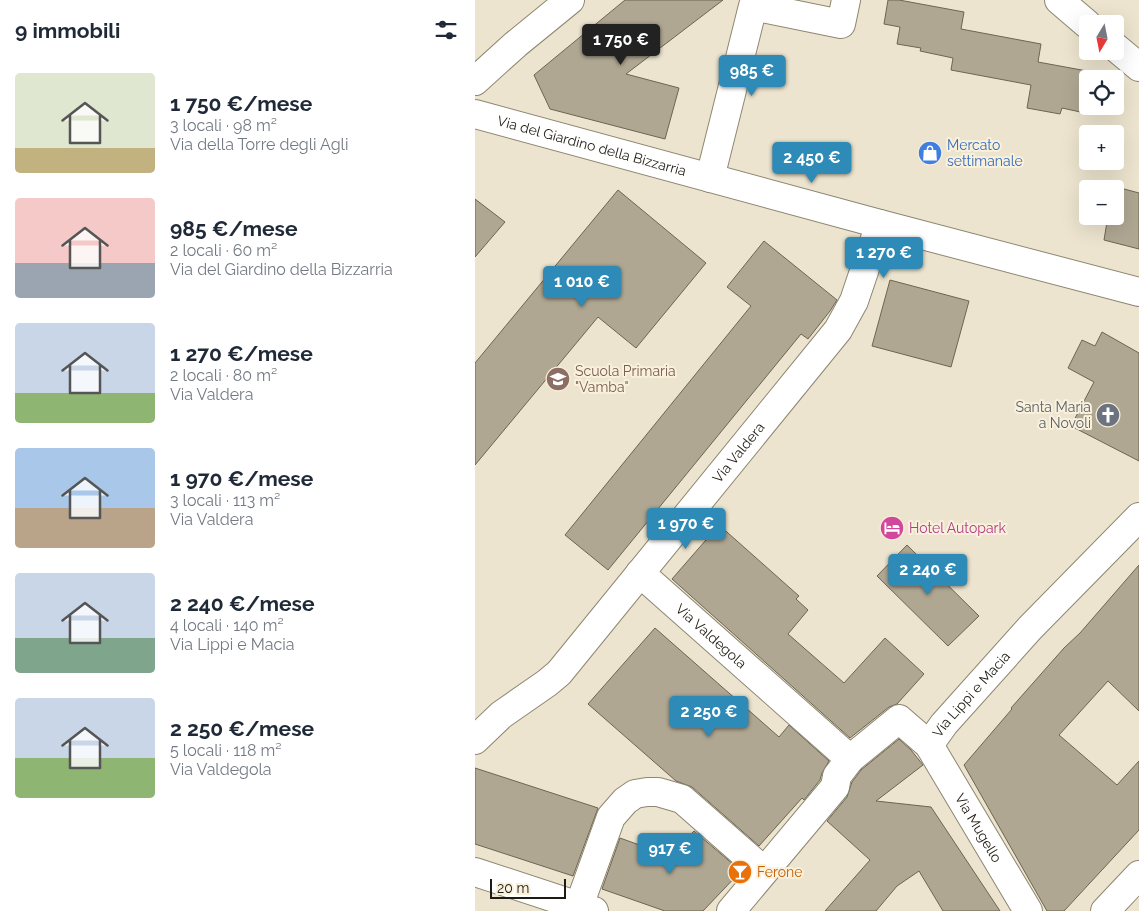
<!DOCTYPE html>
<html lang="it">
<meta charset="utf-8">
<style>
:root{--surface:#fff;--page:#f2f2f3;--text:#1f2937;--muted:#747a83;--accent:#2e8ab6}
body{margin:0;font-family:Raleway,sans-serif;background:var(--page);color:var(--text);height:100vh;display:flex;flex-direction:column;font-size:19px;white-space:nowrap}
*{box-sizing:border-box;margin:0}
p{font-size:16px;color:var(--muted)}
.icon{flex:none;width:28px;height:28px;fill:none;stroke:currentColor;stroke-width:2;stroke-linecap:round;stroke-linejoin:round}
.map{position:relative;flex:1;overflow:hidden}
.drawer{display:flex;flex-direction:column;background:var(--surface);width:475px}
.drawer>*{flex:none}
.needle{width:32px;rotate:190deg}
.tools{position:absolute;left:604px;top:15px;display:grid;gap:10px}
.tools a{display:grid;place-items:center;width:45px;height:45px;border-radius:5px;background:var(--surface);box-shadow:0 5px 20px #0002;font-size:25px}
.scale{position:absolute;left:15px;bottom:12px;width:76px;box-sizing:border-box;padding-left:5px;border:2px solid #1e1b13;border-top:0;font-size:14px;line-height:18px;white-space:nowrap;color:#1e1b13;-webkit-text-stroke:4px #f9f1db;paint-order:stroke}
.price{position:absolute;translate:-50% -42px;padding:0 11px;border-radius:5px;background:var(--accent);color:#fff;font-size:16px;line-height:32px;filter:drop-shadow(0 1px 2px #0008)}
.price::after{content:'';position:absolute;left:50%;top:30px;width:15px;height:11px;margin-left:-8px;background:inherit;clip-path:polygon(0 0,100% 0,50% 100%)}
.price.selected{background:#222;color:#fff}
ul{padding:0;list-style:none}
li{display:flex;align-items:center;gap:15px;height:125px;padding:0 15px}
li span{display:grid;place-items:center;flex:none;width:140px;height:100px;border-radius:5px;color:#555}
li>.icon{margin-inline-start:auto}
span .icon{width:60px;height:60px;fill:#fffc;stroke-width:1}
li b{font-size:21px}
h2{display:flex;justify-content:space-between;align-items:center;height:60px;padding:0 15px;font-size:21px}
main{display:flex;flex:1;min-height:0}
.map>svg:first-child{display:block}
.building{fill:#afa792;stroke:#6c6552}
.lines{fill:none;stroke-linecap:round;stroke-linejoin:round}
.street-casing{stroke:#8d8672;stroke-width:30}
.street{stroke:#fff;stroke-width:28}
.labels{text-anchor:middle;dominant-baseline:central;stroke-width:4;stroke-linejoin:round;paint-order:stroke}
.shop-label{font-size:14px;fill:#366cbe;stroke:#f9f1db;text-anchor:start}
.street-label{font-size:14px;fill:#1e1b13;stroke:#f9f1db}
.education-label{font-size:14px;fill:#785e54;stroke:#f9f1db;text-anchor:start}
.worship-label{font-size:14px;fill:#5b616d;stroke:#f9f1db;text-anchor:end}
.hotel-label{font-size:14px;fill:#b23c85;stroke:#f9f1db;text-anchor:start}
.food-label{font-size:14px;fill:#c56008;stroke:#f9f1db;text-anchor:start}
</style>
<main>
<section class="drawer">
<h2>9 immobili<svg class="icon" aria-label="filters" viewBox="0 0 24 24"><path d="M4 7h16M4 17h16"/><circle cx="9" cy="7" r="2"/><circle cx="15" cy="17" r="2"/></svg></h2>
<ul>
<li><span style="background:linear-gradient(#dfe7d0 75%,#c2b280 0)"><svg class="icon" aria-label="home" viewBox="0 0 24 24"><path d="M3 11l9-7 9 7M6 9v11h12V9"/></svg></span><div><b>1 750 €/mese</b><p>3 locali · 98 m²</p><p>Via della Torre degli Agli</p></div></li>
<li><span style="background:linear-gradient(#f6c9c9 65%,#9aa5b1 0)"><svg class="icon" aria-label="home" viewBox="0 0 24 24"><path d="M3 11l9-7 9 7M6 9v11h12V9"/></svg></span><div><b>985 €/mese</b><p>2 locali · 60 m²</p><p>Via del Giardino della Bizzarria</p></div></li>
<li><span style="background:linear-gradient(#c9d6e8 70%,#8fb573 0)"><svg class="icon" aria-label="home" viewBox="0 0 24 24"><path d="M3 11l9-7 9 7M6 9v11h12V9"/></svg></span><div><b>1 270 €/mese</b><p>2 locali · 80 m²</p><p>Via Valdera</p></div></li>
<li><span style="background:linear-gradient(#a9c7e8 60%,#b9a48a 0)"><svg class="icon" aria-label="home" viewBox="0 0 24 24"><path d="M3 11l9-7 9 7M6 9v11h12V9"/></svg></span><div><b>1 970 €/mese</b><p>3 locali · 113 m²</p><p>Via Valdera</p></div></li>
<li><span style="background:linear-gradient(#c9d6e8 65%,#7fa58c 0)"><svg class="icon" aria-label="home" viewBox="0 0 24 24"><path d="M3 11l9-7 9 7M6 9v11h12V9"/></svg></span><div><b>2 240 €/mese</b><p>4 locali · 140 m²</p><p>Via Lippi e Macia</p></div></li>
<li><span style="background:linear-gradient(#c9d6e8 60%,#8fb573 0)"><svg class="icon" aria-label="home" viewBox="0 0 24 24"><path d="M3 11l9-7 9 7M6 9v11h12V9"/></svg></span><div><b>2 250 €/mese</b><p>5 locali · 118 m²</p><p>Via Valdegola</p></div></li>
</ul>
</section>
<div class="map">
<svg width="664" height="911" viewBox="0 0 664 911">
<rect width="100%" height="100%" fill="#ece4ce"/>
<!-- building -->
<path class="building" d="M150 0H248L151 74 204 88 190 139 75 109 59 75Z
M413 0H424L489 12 486 29 566 44 563 62 612 71V100L610 113 587 108 585 114 552 108 556 85 476 70 478 58 445 51 446 48 422 44 425 27 409 24Z
M638 186 664 193V249L629 240 633 216H640V189H637Z
M143 190 231 263 161 348 123 317 0 465V363Z
M0 199 30 222 0 257Z
M289 241 362 300 355 311 333 339 326 334 133 570 90 535 276 306 252 287Z
M415 280 494 301 476 367 397 346Z
M627 332 664 353V461L596 426 619 382 593 368 607 340 620 346Z
M244 525 324 596 321 599 333 610 313 634 369 683 410 638 449 674 422 704 414 707 375 738 197 579Z
M432 545 504 616 473 646 402 576Z
M664 565V711L633 681 584 735 642 785 664 761V830L589 911H572L489 765 537 709 536 708 589 648 605 633Z
M180 628 304 737 314 725 354 761 347 773 345 780 329 800 327 798 284 846 217 787 201 781 113 704Z
M424 739 436 750 448 765 401 801 456 807 525 911H468L444 871 422 886 401 911H350L395 860 352 821 372 797 377 782 386 770Z
M0 768 123 808 98 876 0 844Z
M219 831 266 871 228 911H190L127 889 145 838 195 856Z"/>
<g class="lines">
<!-- street casing -->
<g class="street-casing">
<g id="street">
<path d="M584 0 612 24"/>
<path d="M640 47 664 67"/>
<path d="M0 81 41 44 95 0"/>
<path id="s1" d="M0 114 405 224 664 292"/>
<path d="M235 178 278 6 366 24 371 0"/>
<path id="s2" d="M165 573 375 759"/>
<path id="s3" d="M0 740 26 715 72 683 84 673 363 330 379 301 405 224"/>
<path id="s4" d="M454 745 469 724 555 628 664 517"/>
<path d="M0 872 119 911"/>
<path d="M104 906 136 817 150 801 160 794 172 792H183L207 799 289 871"/>
<path id="s5" d="M256 911 360 787 362 776 375 759 424 719 454 745 553 911"/>
<path d="M630 911 664 875"/>
</g>
</g>
<!-- street -->
<use href="#street" class="street"/>
</g>
<!-- icons -->
<defs>
<g id="shop-disc" transform="scale(1.25)"><circle r="9.5" fill="#3f7fe0" stroke="#f9f1db"/><path d="M-5-2.5h2.3a2.7 3.5 0 0 1 5.4 0H5L5.5 6h-11ZM-1.5-2.5h3a1.5 2.3 0 0 0-3 0Z" fill="#fff"/></g>
<g id="school-disc" transform="scale(1.25)"><circle r="9.5" fill="#8d6e63" stroke="#f9f1db"/><path d="M0-5L7-2L0 1L-7-2ZM-4 1L0 2.5L4 1V4Q0 6-4 4Z" fill="#fff"/></g>
<g id="church-disc" transform="scale(1.25)"><circle r="9.5" fill="#6b7280" stroke="#f9f1db"/><path d="M-1.2-6h2.4v3.5h3.3v2.4h-3.3V6h-2.4V-.1h-3.3v-2.4h3.3Z" fill="#fff"/></g>
<g id="hotel-disc" transform="scale(1.25)"><circle r="9.5" fill="#d1479c" stroke="#f9f1db"/><path d="M-6-4.5h1.5V1H6V5H4.5V3h-9V5H-6ZM-4 0a1.8 1.8 0 1 1 3.6 0ZM.5 0V-2.5h3Q6-2.5 6 0Z" fill="#fff"/></g>
<g id="bar-disc" transform="scale(1.25)"><circle r="9.5" fill="#e8710a" stroke="#f9f1db"/><path d="M-6-5H6L.8 .8V4.5H3.5V6h-7V4.5H-.8V.8Z" fill="#fff"/></g>
</defs>
<g fill-rule="evenodd">
<use href="#shop-disc" x="455" y="153"/>
<use href="#school-disc" x="83" y="379"/>
<use href="#church-disc" x="633" y="415"/>
<use href="#hotel-disc" x="417" y="528"/>
<use href="#bar-disc" x="265" y="872"/>
</g>
<g class="labels">
<!-- shop labels -->
<g class="shop-label">
<text x="472" y="145">Mercato<tspan x="472" dy="16">settimanale</tspan></text>
</g>
<!-- street labels -->
<g class="street-label">
<text stroke="none"><textPath href="#s1" startOffset="121">Via del Giardino della Bizzarria</textPath></text>
<text stroke="none"><textPath href="#s3" startOffset="392">Via Valdera</textPath></text>
<text stroke="none"><textPath href="#s2" startOffset="95">Via Valdegola</textPath></text>
<text stroke="none"><textPath href="#s4" startOffset="66">Via Lippi e Macia</textPath></text>
<text stroke="none"><textPath href="#s5" startOffset="394">Via Mugello</textPath></text>
</g>
<!-- education labels -->
<g class="education-label">
<text x="100" y="371">Scuola Primaria<tspan x="100" dy="16">"Vamba"</tspan></text>
</g>
<!-- worship labels -->
<g class="worship-label">
<text x="616" y="407">Santa Maria<tspan x="616" dy="16">a Novoli</tspan></text>
</g>
<!-- hotel labels -->
<g class="hotel-label">
<text x="434" y="528">Hotel Autopark</text>
</g>
<!-- food labels -->
<g class="food-label">
<text x="282" y="872">Ferone</text>
</g>
</g>
</svg>
<div class="tools">
<a><svg class="needle" viewBox="-14 -14 28 28"><path d="M0-13l5 13h-10z" fill="#e53935"/><path d="M0 13l5-13h-10z" fill="#747a83"/></svg></a>
<a><svg class="icon" aria-label="locate" viewBox="0 0 24 24"><circle cx="12" cy="12" r="6"/><path d="M12 2v4M12 18v4M2 12h4M18 12h4"/></svg></a>
<a>+</a>
<a>−</a>
</div>
<div class="scale">20 m</div>
<b class="price selected" style="left:146px;top:66px">1 750 €</b>
<b class="price" style="left:277px;top:97px">985 €</b>
<b class="price" style="left:337px;top:184px">2 450 €</b>
<b class="price" style="left:409px;top:279px">1 270 €</b>
<b class="price" style="left:107px;top:308px">1 010 €</b>
<b class="price" style="left:211px;top:550px">1 970 €</b>
<b class="price" style="left:453px;top:596px">2 240 €</b>
<b class="price" style="left:234px;top:738px">2 250 €</b>
<b class="price" style="left:195px;top:875px">917 €</b>
</div>
</main>
